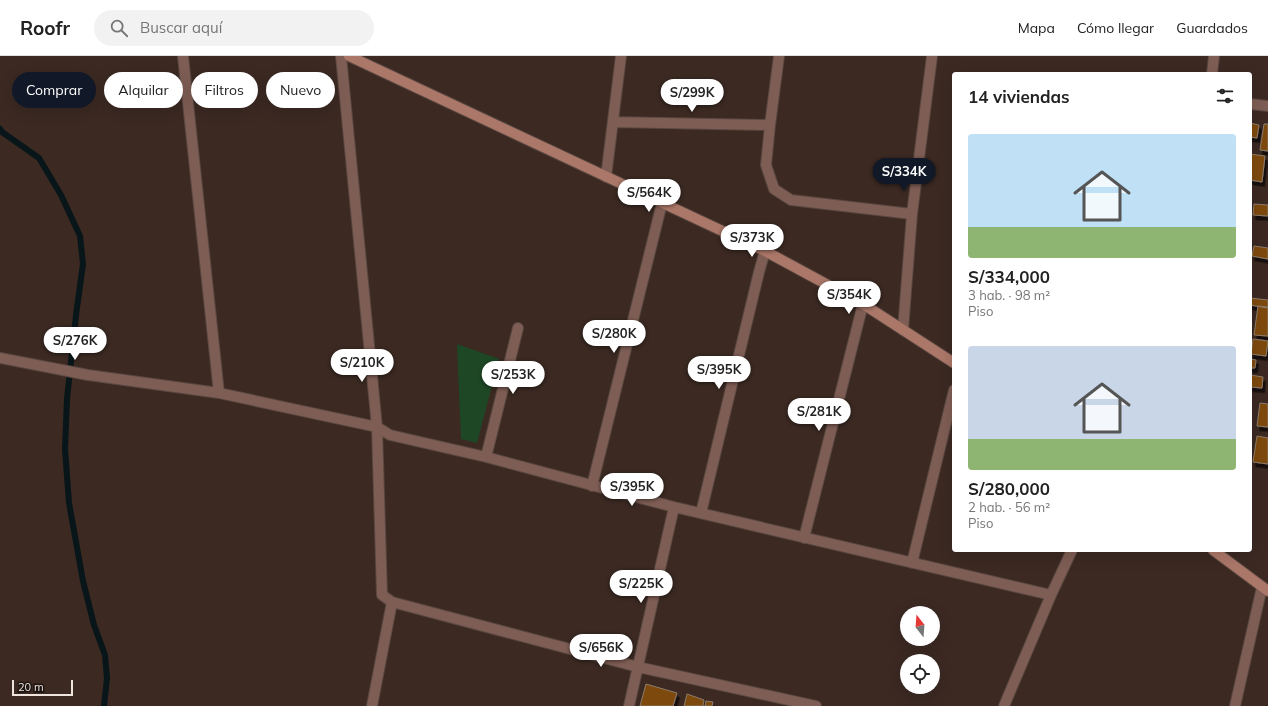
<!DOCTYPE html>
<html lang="es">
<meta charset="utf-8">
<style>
:root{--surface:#fff;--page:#f2f2f2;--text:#222;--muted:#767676;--line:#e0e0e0;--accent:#111827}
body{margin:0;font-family:Mulish,sans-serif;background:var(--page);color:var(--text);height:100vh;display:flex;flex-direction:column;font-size:15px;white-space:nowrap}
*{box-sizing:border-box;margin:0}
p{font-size:13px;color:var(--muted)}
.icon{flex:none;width:22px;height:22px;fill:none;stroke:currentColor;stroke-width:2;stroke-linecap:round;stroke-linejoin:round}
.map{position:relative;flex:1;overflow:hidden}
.side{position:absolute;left:952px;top:16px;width:300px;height:480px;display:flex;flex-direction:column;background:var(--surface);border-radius:4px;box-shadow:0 4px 16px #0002}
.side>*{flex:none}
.banner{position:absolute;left:12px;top:16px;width:380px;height:36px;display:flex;gap:8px}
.needle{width:26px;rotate:343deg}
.buttons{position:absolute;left:900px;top:550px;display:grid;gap:8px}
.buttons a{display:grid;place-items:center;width:40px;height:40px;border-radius:50%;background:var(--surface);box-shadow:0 4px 16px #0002;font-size:20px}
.scale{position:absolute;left:12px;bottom:10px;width:61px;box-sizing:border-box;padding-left:4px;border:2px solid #f0e4df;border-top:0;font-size:11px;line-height:14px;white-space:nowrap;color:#f0e4df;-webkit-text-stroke:3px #1c1411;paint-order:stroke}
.price{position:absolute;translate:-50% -34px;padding:0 9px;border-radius:14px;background:#fff;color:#222;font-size:13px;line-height:26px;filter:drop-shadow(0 1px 2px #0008)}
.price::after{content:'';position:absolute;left:50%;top:24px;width:12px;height:9px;margin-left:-6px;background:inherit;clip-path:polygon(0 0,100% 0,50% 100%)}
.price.active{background:var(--accent);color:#fff}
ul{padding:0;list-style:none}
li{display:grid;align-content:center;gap:8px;height:212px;padding:0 16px}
li span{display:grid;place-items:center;height:124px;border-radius:4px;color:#555}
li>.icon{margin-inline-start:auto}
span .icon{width:72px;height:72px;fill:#fffc;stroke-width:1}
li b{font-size:17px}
h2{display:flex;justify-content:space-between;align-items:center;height:48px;padding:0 16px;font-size:17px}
.tag{padding:0 14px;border-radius:18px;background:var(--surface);box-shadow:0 4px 16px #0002;font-size:14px;line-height:36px}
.tag.active{background:var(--accent);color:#fff}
header{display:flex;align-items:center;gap:24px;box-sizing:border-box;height:56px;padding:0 20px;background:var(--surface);border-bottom:1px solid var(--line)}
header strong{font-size:19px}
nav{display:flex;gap:22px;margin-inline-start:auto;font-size:14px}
.search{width:280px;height:36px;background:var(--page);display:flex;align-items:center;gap:10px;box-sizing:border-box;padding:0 14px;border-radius:22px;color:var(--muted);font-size:15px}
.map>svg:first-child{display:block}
.green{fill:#1e4825}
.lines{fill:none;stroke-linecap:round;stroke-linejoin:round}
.stream{stroke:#081619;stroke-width:6}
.building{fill:#7e4907;stroke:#8e7d6e;filter:url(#shadow)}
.street-casing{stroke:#584740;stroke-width:12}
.secondary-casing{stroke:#584740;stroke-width:12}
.street{stroke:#7e5d54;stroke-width:10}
.secondary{stroke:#ab7769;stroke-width:10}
</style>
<header>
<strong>Roofr</strong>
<div class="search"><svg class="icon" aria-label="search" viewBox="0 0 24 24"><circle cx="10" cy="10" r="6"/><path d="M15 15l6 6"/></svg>Buscar aquí</div>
<nav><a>Mapa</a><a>Cómo llegar</a><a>Guardados</a></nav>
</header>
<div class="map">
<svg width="1268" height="650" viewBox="0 0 1268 650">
<defs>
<filter id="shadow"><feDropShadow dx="2.5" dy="4.5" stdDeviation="0" flood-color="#0009"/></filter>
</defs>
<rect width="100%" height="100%" fill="#3b2922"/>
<!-- green -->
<path class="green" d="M457 288 499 303 477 387 461 383Z"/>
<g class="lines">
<!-- stream -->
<path class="stream" d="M0 73 2 76 39 102 61 139 80 180 83 208 76 259 67 343 65 393 69 447 83 525 94 569 105 599 107 622 104 650"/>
</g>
<!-- building -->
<path class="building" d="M1250 67 1259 69 1257 82 1250 81Z
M1264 68H1268V95L1260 94Z
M1250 98 1265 100 1262 126 1250 124Z
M1254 148 1268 149V160L1253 159Z
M1254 190 1268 192V203L1252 200Z
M1250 242 1268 244V252L1250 249Z
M1258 250 1268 251V280L1254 279Z
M1253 283 1268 285 1266 300 1251 298Z
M1250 303 1256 304 1255 312H1250Z
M1250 319 1263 321 1262 332 1250 331Z
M1260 347 1268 348V371L1257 370Z
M1257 380 1268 382V408L1253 406Z
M646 628 677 637 673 650H640Z
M687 638 704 644 703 650H684Z
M706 645 713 646 712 650H705Z"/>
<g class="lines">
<!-- street casing -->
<g class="street-casing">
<path id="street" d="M183 0 219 337
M341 0 377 371 382 539 392 546 372 650
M779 0 770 69 766 109 774 133 791 144 912 158
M1212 18 1214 0
M1250 48 1268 50
M613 66 770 69
M606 121 621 0
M903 274 912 158 932 0
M0 302 88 319 219 337 377 371 390 379 486 401 674 451 1051 539
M486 401 518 272
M592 430 662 147
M701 457 759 216 765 195
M804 482 863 248
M912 507 954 334
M392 546 638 611 816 650
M629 650 674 451
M1004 650 1051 539 1072 494
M1235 650 1262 531"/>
</g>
<!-- secondary casing -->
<g class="secondary-casing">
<path id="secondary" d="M349 0 765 195 863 248 954 307
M1213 494 1268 535"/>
</g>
<!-- street -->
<use href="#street" class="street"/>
<!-- secondary -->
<use href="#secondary" class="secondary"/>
</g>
</svg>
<div class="buttons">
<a><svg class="needle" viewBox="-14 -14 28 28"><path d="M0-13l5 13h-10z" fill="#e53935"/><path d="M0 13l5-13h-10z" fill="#767676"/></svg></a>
<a><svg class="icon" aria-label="locate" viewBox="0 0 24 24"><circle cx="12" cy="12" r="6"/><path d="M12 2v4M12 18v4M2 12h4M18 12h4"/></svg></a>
</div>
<div class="scale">20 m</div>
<b class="price" style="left:692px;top:57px">S/299K</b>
<b class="price active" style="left:904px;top:136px">S/334K</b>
<b class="price" style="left:649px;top:157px">S/564K</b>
<b class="price" style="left:752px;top:202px">S/373K</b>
<b class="price" style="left:849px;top:259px">S/354K</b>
<b class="price" style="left:614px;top:298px">S/280K</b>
<b class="price" style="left:75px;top:305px">S/276K</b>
<b class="price" style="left:362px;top:327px">S/210K</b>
<b class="price" style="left:719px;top:334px">S/395K</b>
<b class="price" style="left:513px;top:339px">S/253K</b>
<b class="price" style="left:819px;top:376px">S/281K</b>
<b class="price" style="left:632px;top:451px">S/395K</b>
<b class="price" style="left:641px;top:548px">S/225K</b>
<b class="price" style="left:601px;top:612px">S/656K</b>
<div class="banner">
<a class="tag active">Comprar</a>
<a class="tag">Alquilar</a>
<a class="tag">Filtros</a>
<a class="tag">Nuevo</a>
</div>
<section class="side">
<h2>14 viviendas<svg class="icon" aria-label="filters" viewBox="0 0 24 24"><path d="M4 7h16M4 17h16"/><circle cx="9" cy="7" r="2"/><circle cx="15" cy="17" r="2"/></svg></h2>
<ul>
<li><span style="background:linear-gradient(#bfe0f5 75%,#8fb573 0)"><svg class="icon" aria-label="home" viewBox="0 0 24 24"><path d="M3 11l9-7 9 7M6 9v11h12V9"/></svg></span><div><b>S/334,000</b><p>3 hab. · 98 m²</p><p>Piso</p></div></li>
<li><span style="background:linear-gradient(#c9d6e8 75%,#8fb573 0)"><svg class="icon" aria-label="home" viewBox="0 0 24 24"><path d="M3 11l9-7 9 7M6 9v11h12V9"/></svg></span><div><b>S/280,000</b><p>2 hab. · 56 m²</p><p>Piso</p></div></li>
</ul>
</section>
</div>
